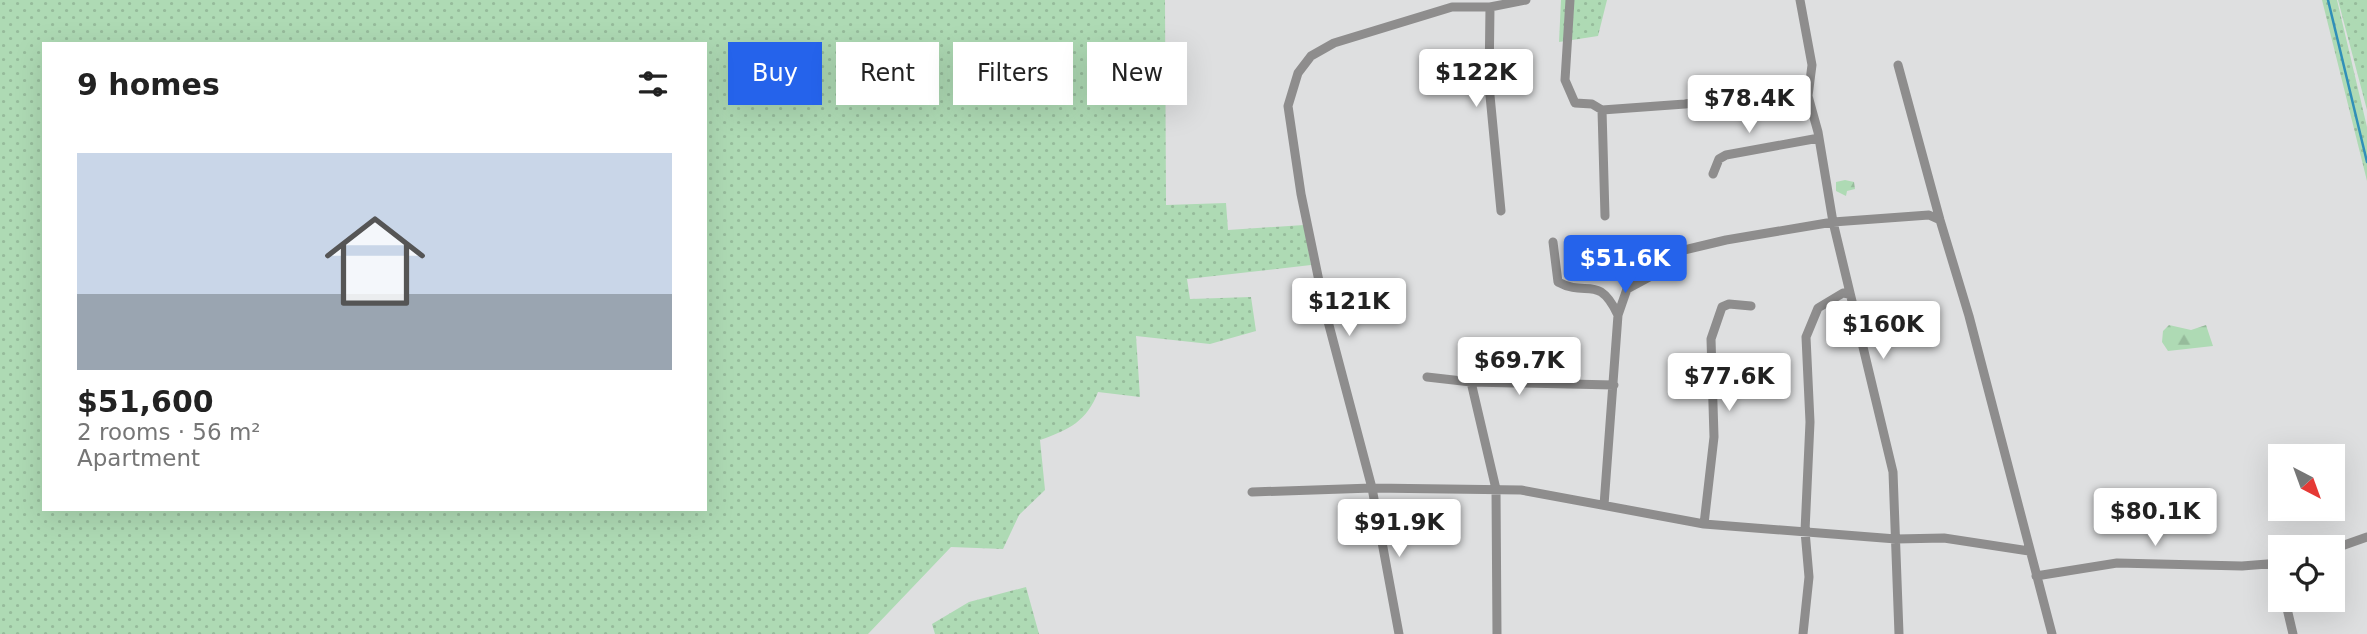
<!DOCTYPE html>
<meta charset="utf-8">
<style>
:root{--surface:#fff;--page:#f6f6f6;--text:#222;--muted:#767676;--accent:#2563eb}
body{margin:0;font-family:"DejaVu Sans",sans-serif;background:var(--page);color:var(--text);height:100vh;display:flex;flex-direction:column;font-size:26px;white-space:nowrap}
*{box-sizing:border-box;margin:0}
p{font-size:23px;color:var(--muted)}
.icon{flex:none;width:38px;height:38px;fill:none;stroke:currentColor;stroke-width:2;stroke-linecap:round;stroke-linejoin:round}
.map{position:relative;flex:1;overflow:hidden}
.details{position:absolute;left:42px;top:42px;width:665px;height:469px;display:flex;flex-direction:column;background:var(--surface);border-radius:0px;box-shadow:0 7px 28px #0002}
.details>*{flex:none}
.hud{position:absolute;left:728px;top:42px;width:665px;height:63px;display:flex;gap:14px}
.needle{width:46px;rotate:139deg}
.tools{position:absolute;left:2268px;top:444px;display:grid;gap:14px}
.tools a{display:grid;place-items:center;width:77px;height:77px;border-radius:0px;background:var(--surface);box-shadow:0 7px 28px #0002;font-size:35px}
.price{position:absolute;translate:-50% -60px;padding:0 16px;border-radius:7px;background:#fff;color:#222;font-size:23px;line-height:46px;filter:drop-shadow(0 2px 4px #0008)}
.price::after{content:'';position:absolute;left:50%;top:42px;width:21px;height:16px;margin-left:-10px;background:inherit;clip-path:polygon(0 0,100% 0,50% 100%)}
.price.on{background:var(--accent);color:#fff}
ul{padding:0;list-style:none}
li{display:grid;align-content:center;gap:14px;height:371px;padding:0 35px}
li span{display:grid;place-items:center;height:217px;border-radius:0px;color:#555}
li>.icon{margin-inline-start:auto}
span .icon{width:126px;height:126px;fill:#fffc;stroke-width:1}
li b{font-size:30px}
h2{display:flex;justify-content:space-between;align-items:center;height:84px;padding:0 35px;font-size:30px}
.tag{padding:0 24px;border-radius:0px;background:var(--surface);box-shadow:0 7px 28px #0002;font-size:24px;line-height:63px}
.tag.on{background:var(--accent);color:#fff}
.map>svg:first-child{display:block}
.grass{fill:url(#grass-dots);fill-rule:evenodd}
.forest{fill:url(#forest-firs)}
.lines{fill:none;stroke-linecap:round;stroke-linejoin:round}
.stream{stroke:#308fb8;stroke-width:2.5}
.minor{stroke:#8e8d8d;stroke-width:9}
</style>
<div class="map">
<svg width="2367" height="634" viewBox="0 0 2367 634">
<defs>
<pattern id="grass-dots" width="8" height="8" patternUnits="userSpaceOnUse" patternTransform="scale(1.75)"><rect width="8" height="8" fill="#aedab4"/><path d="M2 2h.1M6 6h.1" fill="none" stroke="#96bb9b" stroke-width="1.8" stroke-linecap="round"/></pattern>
<pattern id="forest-firs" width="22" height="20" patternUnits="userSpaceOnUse" patternTransform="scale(1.75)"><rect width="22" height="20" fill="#aedab4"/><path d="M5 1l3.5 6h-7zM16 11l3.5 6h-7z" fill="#96bb9b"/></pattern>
</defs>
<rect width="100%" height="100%" fill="#dedfe0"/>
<!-- grass -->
<path class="grass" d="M0 0H1165L1166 205 1226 203 1228 230 1304 225 1311 265 1187 279 1190 299 1251 297 1256 331 1210 344 1136 336 1140 397 1098 392C1087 421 1069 430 1040 440L1045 490 1019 515 1003 549 951 547 868 634H0ZM44 44H705V509H44Z
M1561 0H1607L1598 36 1559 42Z
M2322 0H2337L2367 127V181Z
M2338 0H2367V110Z
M1026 587 1039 634H935L932 624 969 602Z"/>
<!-- forest -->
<path class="forest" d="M1845 180 1854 182 1855 189 1847 191 1846 196 1836 191V182Z
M2169 325 2191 330 2206 325 2213 346 2168 351 2162 342 2163 331Z"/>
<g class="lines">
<!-- stream -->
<path class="stream" d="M2328 0 2367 162"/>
<!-- minor -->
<path class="minor" d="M1570 0 1565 80 1575 103 1592 104 1602 110 1605 216
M1800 0 1812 65 1808 96 1818 132 1833 222 1893 472 1899 634
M1490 7 1489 85 1501 211
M1898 65 1940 220 1969 316 2052 634
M1602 110 1685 104 1751 94 1808 96
M1713 174 1719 159 1726 155 1819 138
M1553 242 1558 282C1587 298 1598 273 1618 315L1604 505
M1618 315 1627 289 1653 275 1657 266 1676 252 1726 240 1833 222 1929 215 1940 220
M1427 377 1471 382 1614 385
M1471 382 1496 489 1497 634
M1252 492 1372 488 1521 490 1704 524 1896 539 1944 538 2029 551
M1704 524 1714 437 1711 339 1722 307 1729 304 1751 306
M2333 549 2367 537
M2276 564 2280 581
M2036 576 2117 563 2242 566 2280 563
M2285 600 2293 634
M1399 634 1372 488 1325 310 1301 194 1288 106 1298 73 1311 56 1334 43 1452 7H1490L1526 0
M1803 634 1809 577 1805 531 1810 422 1806 337 1818 308 1843 293 1849 294"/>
</g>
</svg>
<div class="tools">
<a><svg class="needle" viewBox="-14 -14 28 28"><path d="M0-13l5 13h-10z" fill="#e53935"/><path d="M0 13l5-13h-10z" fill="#767676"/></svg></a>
<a><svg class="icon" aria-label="locate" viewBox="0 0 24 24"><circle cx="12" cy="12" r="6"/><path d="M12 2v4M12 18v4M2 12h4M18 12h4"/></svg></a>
</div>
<b class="price" style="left:1476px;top:109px">$122K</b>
<b class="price" style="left:1749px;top:135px">$78.4K</b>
<b class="price on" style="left:1625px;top:295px">$51.6K</b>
<b class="price" style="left:1349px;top:338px">$121K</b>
<b class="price" style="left:1883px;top:361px">$160K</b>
<b class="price" style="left:1519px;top:397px">$69.7K</b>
<b class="price" style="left:1729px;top:413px">$77.6K</b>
<b class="price" style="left:2155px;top:548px">$80.1K</b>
<b class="price" style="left:1399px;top:559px">$91.9K</b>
<div class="hud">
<a class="tag on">Buy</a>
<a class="tag">Rent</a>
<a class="tag">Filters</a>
<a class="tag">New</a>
</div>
<section class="details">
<h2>9 homes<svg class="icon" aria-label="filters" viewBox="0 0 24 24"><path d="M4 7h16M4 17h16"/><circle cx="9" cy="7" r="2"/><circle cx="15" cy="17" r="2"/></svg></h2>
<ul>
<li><span style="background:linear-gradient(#c9d6e8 65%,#9aa5b1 0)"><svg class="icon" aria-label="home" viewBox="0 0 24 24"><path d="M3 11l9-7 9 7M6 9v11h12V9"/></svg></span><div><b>$51,600</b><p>2 rooms · 56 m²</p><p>Apartment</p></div></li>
</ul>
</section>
</div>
